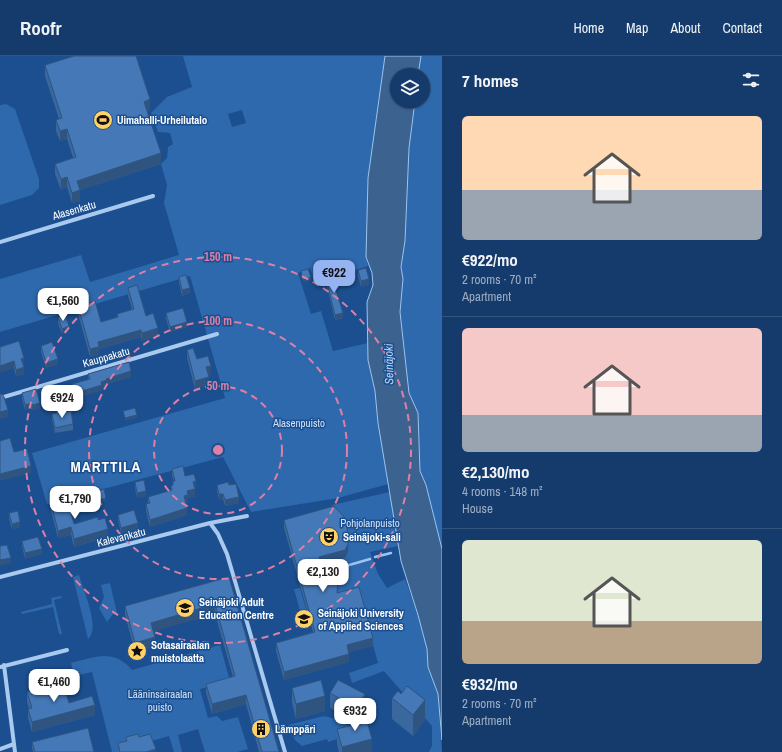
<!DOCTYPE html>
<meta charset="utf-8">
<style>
:root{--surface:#143b6b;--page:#1d4271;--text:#f1f3f6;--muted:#9dadc1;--line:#33557e;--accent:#95b2f1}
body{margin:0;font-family:"Archivo Narrow",sans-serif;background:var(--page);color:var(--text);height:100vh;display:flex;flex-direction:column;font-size:15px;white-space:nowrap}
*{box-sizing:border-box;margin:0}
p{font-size:13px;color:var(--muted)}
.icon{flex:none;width:22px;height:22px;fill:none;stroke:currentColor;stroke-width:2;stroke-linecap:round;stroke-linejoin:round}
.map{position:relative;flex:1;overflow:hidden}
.details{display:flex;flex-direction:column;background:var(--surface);width:340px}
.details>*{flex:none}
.tools{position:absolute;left:390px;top:12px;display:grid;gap:8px}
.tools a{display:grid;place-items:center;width:40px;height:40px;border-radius:50%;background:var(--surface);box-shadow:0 1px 3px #0004,0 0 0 1px var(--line);font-size:20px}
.price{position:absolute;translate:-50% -34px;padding:0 9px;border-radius:8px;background:#fff;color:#222;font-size:13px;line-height:26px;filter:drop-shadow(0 1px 2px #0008)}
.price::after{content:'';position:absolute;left:50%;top:24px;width:12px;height:9px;margin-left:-6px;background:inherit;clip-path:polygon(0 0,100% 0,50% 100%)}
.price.selected{background:var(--accent);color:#111}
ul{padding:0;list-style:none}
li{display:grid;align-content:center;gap:8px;height:212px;padding:0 20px}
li+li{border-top:1px solid var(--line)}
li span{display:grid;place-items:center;height:124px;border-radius:6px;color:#555}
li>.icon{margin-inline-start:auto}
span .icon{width:72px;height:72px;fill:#fffc;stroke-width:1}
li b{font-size:17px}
h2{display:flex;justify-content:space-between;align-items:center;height:48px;padding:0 20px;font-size:17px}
header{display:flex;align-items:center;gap:24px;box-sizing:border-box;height:56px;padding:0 20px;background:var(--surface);border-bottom:1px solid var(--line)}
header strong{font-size:19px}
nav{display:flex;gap:22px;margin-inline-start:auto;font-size:14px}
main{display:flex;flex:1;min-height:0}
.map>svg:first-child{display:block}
.green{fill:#2e69ad;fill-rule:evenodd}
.water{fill:#3c6290;stroke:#9cc4f0}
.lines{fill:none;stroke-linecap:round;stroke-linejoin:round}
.stream{stroke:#9cc4f0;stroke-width:2.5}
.minor{stroke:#a9c9ee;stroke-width:4}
.wall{fill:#3a679d}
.shaded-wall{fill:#305480}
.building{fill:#4478b7;stroke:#305480}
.ring{fill:none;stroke:#dd80a5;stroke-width:2;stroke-dasharray:7 5}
.labels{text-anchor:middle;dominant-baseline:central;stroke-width:3;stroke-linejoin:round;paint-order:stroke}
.poi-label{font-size:11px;font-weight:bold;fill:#fff;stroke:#1b4f8f;text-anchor:start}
.street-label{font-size:11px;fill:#fff;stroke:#1b4f8f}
.park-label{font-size:11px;fill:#cfe3fa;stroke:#1b4f8f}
.water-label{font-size:12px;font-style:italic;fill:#b5d3f5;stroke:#1b4f8f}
.district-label{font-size:15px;font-weight:bold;letter-spacing:1px;fill:#fff;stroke:#1b4f8f}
.centre{fill:#dd80a5;stroke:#1b4f8f;stroke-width:2}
.ring-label{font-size:12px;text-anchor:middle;font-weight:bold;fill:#dd80a5;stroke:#1b4f8f;stroke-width:3;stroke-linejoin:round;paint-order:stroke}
</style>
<header>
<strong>Roofr</strong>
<nav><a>Home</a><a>Map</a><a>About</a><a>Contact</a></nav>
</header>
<main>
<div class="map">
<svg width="442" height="696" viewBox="0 0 442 696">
<rect width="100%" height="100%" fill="#1b4f8f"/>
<!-- green -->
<path class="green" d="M183 0H385L368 122 366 201 368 210 315 226 310 212 298 217 311 258 321 255 333 295 368 287V304L375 335 388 428 338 442 251 456 223 401 47 448 32 397 225 342 190 220 0 276V223L81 199 90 226 179 199 164 147 167 129 161 108 167 102 168 91 173 88 170 77 158 76 151 57 167 41 192 31ZM242 54 246 67 232 71 228 58Z
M421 0H442V493L426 429 420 415 418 357 409 337 400 256 403 223 401 211 405 185 409 92 415 45H423V19H418Z
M6 48 15 53 39 123V132L32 139 0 149V49Z
M390 436 398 490 370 496 378 518 387 532 405 523 418 559 427 593 428 611 438 638 442 696H429L432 690V670L384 615 352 627 349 617 378 607 359 539 336 545 339 521 335 505 348 496C348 491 349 484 347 479 344 468 335 461 332 449Z
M79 519C83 534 101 572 88 583L73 521Z
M110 527 117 557 113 558 107 566 99 552 104 541 101 529Z
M300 532 308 560 302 562 294 533Z
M61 540 62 542 54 544 62 578H59L53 551 22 558 21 556 52 548 51 542Z
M220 589 230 625 200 633 208 662 217 660 222 665 238 661 248 693 237 696H205L198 673 178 679 182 696H174L169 680 152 685 155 696H112L92 616 74 620 71 607C96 601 113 592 132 614Z
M324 660C334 663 347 664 351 675L349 679 328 686 327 683 302 690 295 684 288 669Z"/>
<!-- water -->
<path class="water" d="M385 0H421L418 19H397V45H415L409 92 405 185 401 211 403 223 400 256 409 337 418 357 420 415 426 429 442 493V684L438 638 428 611 427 593 418 559 401 505 378 367 375 335 368 304 367 246 373 229 372 217 366 201 368 122Z"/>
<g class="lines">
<!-- stream -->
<path class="stream" d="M375 501 391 497
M332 514 370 503"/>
<!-- minor -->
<path class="minor" d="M0 186 153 140
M0 342 217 278
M210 467 218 478 227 498 285 696
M0 521 210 467 247 460
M4 609 15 696
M0 611 67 594
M0 693 14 688"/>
</g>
<!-- wall -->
<path class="wall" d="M45 9 150 54 147 55 161 108 80 134V145L72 147 67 131 61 134 55 118V108L73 102 67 83 60 85 56 75V64L59 63 45 20Z
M358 214 369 229 361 231 358 219Z
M325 219 336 229H335L343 262 335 264 325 223Z
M179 221 190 237 182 240 179 227Z
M128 232 146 260 158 280 142 285 141 281 99 293V299L90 301 78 258V250L101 266 117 261V258L132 253 128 240Z
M166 257 187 271 170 276 166 263Z
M58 261 69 276 62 278 58 267Z
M41 290 58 308 46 312 41 296Z
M0 291 24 309H23L24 318 16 320 14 312Z
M187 294 211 318 208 319 209 329 195 333 187 302Z
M88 318 131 321 107 328V329L102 331V334L75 342 72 334V328L88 324Z
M22 337 40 352 32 354 31 352 25 354 22 343Z
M56 354 64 356 73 368V374L55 377 52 364V358L56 357Z
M172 413 185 420 196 433H195V440L188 442V446L186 447 187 459 150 471 146 455V448L148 447V441L171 435V430L173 429V425H174L172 420Z
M135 426 146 440 137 442 135 432Z
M217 429H229L239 447 225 450 223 443 219 444 217 435Z
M56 441 74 468 98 464 108 481 74 491 71 479 58 482 51 455V447L56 446Z
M9 457 20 471 12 473 9 463Z
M118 459 138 473 121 477 118 464Z
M284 464 348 496 345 502 321 509 324 518 339 521 338 537 373 590 349 596V606L284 624 276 595V587L313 576 284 472Z
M22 485 42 498 25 503 22 490Z
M229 521 279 696H259L246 648 212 658 206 637V628L233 621 215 558 153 575 155 590 135 596 125 559V550Z
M60 632 69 647 95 659 32 676 28 662V653L29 652 27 646V636Z
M292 632 325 655 296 663 292 647Z
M330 637 365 653 364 655 372 696H339L337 688V673L357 668V667L330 652Z
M392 642 425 664 413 680 392 663Z
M126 681H139L156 696H118V687L126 685Z
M32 686 94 696H33L32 692Z"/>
<!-- shaded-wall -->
<path class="shaded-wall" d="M150 43V54L144 56V46Z
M67 73V83L60 85V75Z
M161 97V108L77 135V125Z
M67 121V131L61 134V123Z
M80 134V145L72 147V137Z
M311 221V224L303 226V224Z
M369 223V229L361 231V225Z
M336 224V229H333V225Z
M190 232V237L182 240V234Z
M343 257V262L335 264V259Z
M187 266V271L170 276V271Z
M69 270V276L62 278V273Z
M158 272V280L142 285V277Z
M141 274V281L99 293V299L90 301V293L98 286Z
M24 302V309L21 310V303Z
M58 303V308L46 312V307Z
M14 305V312L0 317V310Z
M211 310V318L206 319V311Z
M24 311V318L16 320V314Z
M131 315V321L107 328V329L102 331V334L75 342V337L106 323Z
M209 321V329L195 333V325Z
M31 347V352L25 354V349Z
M40 347V352L32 354V349Z
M8 354V361L0 363V356Z
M137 359V362L125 365V362Z
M31 410V417L0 425V418Z
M196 425V433H195V440L188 442V446L184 447V440L193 426Z
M146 435V440L137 442V437Z
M219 438H223V443L219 444Z
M239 441V447L225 450V444Z
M106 442V445L99 446V444Z
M187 452V459L150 471V464Z
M20 466V471L12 473V468Z
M138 467V473L121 477V472Z
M71 471V479L58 482V475Z
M108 473V481L74 491V483Z
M348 488V496L345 502 319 509V501Z
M42 493V498L25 503V497Z
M11 502V507L0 510V504Z
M339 513V521L337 545V537Z
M215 548V558L151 576V567Z
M155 581V590L135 596V587Z
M373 582V590L347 597V589Z
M349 598V606L284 624V616Z
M365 638V653L359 664 357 658V652Z
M246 639V648L212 658V648Z
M325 640V655L296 663V648Z
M425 644V664L413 680V659Z
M95 649V659L32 676V666Z
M372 683V696H342V691Z
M156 693V696H146Z"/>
<!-- building -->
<path class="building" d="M74 0H136L150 43 144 46 161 97 77 125 80 134 72 137 67 121 61 123 55 108 76 101 67 73 60 75 56 64 62 62 45 9Z
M366 212 369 223 361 225 358 214Z
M308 213 311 221 303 224 301 215Z
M333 216 336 224 333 225 343 257 335 259 325 219Z
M186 219 190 232 182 234 179 221Z
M137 229 146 260 153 257 158 272 142 277 141 274 98 286 99 291 90 293 78 250 95 245 101 266 118 261 117 258 134 253 128 232Z
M183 252 187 266 170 271 166 257Z
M65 259 69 270 62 273 58 261Z
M19 285 24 302 21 303 24 311 16 314 14 305 0 310V291Z
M52 286 58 303 46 307 41 290Z
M193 292 197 303 208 300 211 310 206 311 209 321 195 325 187 294Z
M129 306 131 315 106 323 107 324 101 326 102 329 75 337 72 328 90 323 88 318Z
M36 333 40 347 32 349 31 347 25 349 22 337Z
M0 338H2L4 341 8 354 0 356Z
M135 352 137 359 125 362 123 355Z
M63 353 64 356 71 355 73 368 55 372 52 358 57 357 56 354Z
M10 382 14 396 27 393 31 410 0 418V385Z
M183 410 185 420 194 418 196 425 193 426 195 433 187 435 188 439 184 440 187 452 150 464 146 448 150 447 148 441 172 434 171 430 173 429V425H175L172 413Z
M144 424 146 435 137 437 135 426Z
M228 426 229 429 236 428 239 441 225 444 223 438H219L217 429Z
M104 433 106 442 99 444 97 435Z
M66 438 74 468 98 461V464L105 462 108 473 74 483 71 471 58 475 51 447 57 446 56 441Z
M334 450 345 462 347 471 348 488 345 494 319 501 324 518 339 513 337 537 359 531 373 582 347 589 349 598 284 616 276 587 315 576 284 464Z
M134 454 138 467 121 472 118 459Z
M18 455 20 466 12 468 9 457Z
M38 481 42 493 25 497 22 485Z
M7 489 11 502 0 504V490Z
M229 521 279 696H262L246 639 212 648 206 628 235 620 215 548 151 567 155 581 135 587 125 550Z
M321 624 325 640 296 648 292 632Z
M338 624 365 638 357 652 330 637Z
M59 627 60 632 64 631 69 647 92 640 95 649 32 666 28 653 32 652 27 636Z
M407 630 425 644 413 659 392 642 398 635 401 638Z
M364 655 372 683 342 691 337 673 360 667 357 657Z
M88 672 94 696H35L32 686Z
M138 678 139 681 150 678 156 693 146 696H120L118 687 127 685 126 681Z"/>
<!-- distance rings -->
<g class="ring">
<circle cx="218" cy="394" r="64"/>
<circle cx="218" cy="394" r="129"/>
<circle cx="218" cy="394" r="193"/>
</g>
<!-- icons -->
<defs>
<g id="stadium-disc" transform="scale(1)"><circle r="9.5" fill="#ffd166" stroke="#1b4f8f"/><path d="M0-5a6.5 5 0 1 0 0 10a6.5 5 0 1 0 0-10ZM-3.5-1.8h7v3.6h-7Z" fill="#111"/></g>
<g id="theatre-disc" transform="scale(1)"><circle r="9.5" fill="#ffd166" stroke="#1b4f8f"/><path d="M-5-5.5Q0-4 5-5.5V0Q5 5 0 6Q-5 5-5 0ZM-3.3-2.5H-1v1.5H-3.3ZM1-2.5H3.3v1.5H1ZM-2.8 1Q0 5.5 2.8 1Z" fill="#111"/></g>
<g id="university-disc" transform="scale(1)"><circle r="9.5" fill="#ffd166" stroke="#1b4f8f"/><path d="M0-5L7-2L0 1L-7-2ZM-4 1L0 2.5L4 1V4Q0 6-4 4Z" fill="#111"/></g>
<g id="sight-disc" transform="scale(1)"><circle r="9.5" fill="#ffd166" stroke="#1b4f8f"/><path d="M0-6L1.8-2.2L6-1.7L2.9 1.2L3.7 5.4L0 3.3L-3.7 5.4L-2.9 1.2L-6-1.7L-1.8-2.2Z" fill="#111"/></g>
<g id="building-disc" transform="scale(1)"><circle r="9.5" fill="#ffd166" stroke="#1b4f8f"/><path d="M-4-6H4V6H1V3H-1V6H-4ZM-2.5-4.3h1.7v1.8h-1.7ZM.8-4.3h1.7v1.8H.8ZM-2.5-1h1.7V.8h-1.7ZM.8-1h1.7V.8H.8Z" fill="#111"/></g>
</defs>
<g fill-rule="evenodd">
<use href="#stadium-disc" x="103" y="64"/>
<use href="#theatre-disc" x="329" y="481"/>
<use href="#university-disc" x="185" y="552"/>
<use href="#university-disc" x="304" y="563"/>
<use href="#sight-disc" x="137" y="595"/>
<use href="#building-disc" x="261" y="673"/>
</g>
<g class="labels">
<!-- poi labels -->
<g class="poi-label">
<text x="117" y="64">Uimahalli-Urheilutalo</text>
<text x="343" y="481">Seinäjoki-sali</text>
<text x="199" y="546">Seinäjoki Adult<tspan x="199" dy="13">Education Centre</tspan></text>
<text x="318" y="557">Seinäjoki University<tspan x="318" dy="13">of Applied Sciences</tspan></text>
<text x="151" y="589">Sotasairaalan<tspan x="151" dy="13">muistolaatta</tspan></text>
<text x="275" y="673">Lämppäri</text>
</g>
<!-- street labels -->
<g class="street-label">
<text transform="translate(74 154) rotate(-16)">Alasenkatu</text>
<text transform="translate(106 301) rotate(-16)">Kauppakatu</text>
<text transform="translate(121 481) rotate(-14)">Kalevankatu</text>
</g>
<!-- park labels -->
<g class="park-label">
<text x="299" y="367">Alasenpuisto</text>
<text x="370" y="467">Pohjolanpuisto</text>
<text x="160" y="638">Lääninsairaalan<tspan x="160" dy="13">puisto</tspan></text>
</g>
<!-- water labels -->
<g class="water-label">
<text transform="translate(389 308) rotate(-91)">Seinäjoki</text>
</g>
<!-- district labels -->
<g class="district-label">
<text x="106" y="410">MARTTILA</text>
</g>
</g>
<circle cx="218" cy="394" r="6" class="centre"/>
<g class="ring-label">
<text x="218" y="205">150 m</text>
<text x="218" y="269">100 m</text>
<text x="218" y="334">50 m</text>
</g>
</svg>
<div class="tools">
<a><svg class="icon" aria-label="layers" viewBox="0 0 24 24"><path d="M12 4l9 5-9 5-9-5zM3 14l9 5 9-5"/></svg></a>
</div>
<b class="price selected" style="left:334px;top:238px">€922</b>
<b class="price" style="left:63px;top:266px">€1,560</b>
<b class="price" style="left:62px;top:363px">€924</b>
<b class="price" style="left:75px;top:464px">€1,790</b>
<b class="price" style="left:323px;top:537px">€2,130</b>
<b class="price" style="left:54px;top:647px">€1,460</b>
<b class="price" style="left:355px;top:676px">€932</b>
</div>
<section class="details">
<h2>7 homes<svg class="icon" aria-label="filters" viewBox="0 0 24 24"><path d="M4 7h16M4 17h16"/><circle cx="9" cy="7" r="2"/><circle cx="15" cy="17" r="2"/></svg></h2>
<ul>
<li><span style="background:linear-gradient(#ffd9b3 60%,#9aa5b1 0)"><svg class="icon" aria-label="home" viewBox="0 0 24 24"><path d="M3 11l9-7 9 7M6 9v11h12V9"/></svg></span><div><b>€922/mo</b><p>2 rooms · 70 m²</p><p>Apartment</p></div></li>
<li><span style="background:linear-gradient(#f6c9c9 70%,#9aa5b1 0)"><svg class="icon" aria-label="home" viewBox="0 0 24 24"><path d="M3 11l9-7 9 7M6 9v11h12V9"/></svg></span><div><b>€2,130/mo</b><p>4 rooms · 148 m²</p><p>House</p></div></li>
<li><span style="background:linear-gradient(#dfe7d0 65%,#b9a48a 0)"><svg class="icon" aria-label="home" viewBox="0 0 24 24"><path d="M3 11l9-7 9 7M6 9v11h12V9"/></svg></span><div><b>€932/mo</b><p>2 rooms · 70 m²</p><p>Apartment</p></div></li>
</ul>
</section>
</main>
